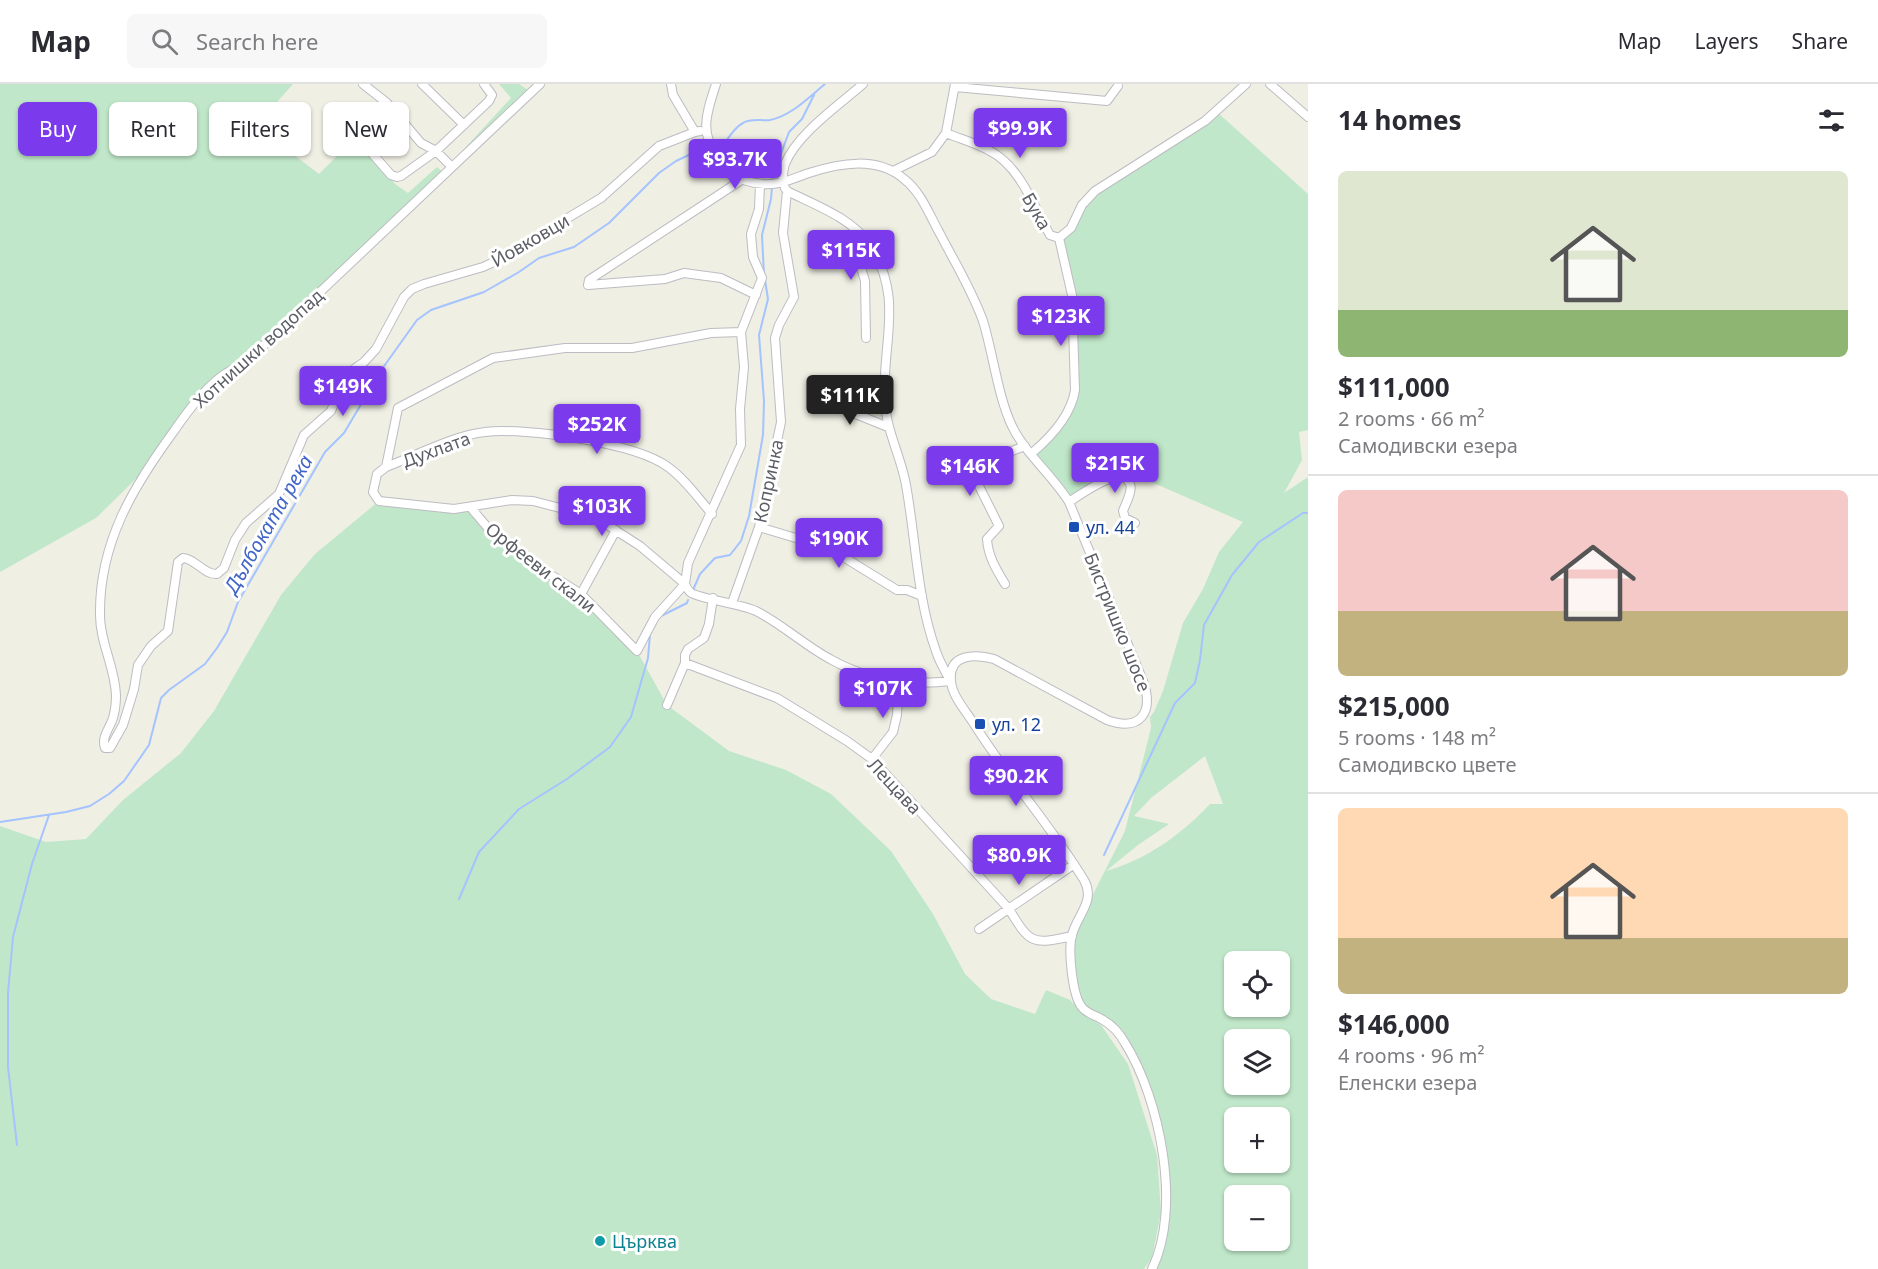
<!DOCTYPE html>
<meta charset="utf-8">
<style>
:root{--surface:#fff;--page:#f7f7f7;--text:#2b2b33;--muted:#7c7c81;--line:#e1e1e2;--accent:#7c3aed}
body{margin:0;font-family:"Noto Sans",sans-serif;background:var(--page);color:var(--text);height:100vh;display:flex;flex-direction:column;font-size:22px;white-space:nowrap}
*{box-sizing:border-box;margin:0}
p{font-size:20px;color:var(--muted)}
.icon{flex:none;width:33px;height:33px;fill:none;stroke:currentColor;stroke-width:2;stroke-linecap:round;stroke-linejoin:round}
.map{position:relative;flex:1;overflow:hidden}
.panel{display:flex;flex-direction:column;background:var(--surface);width:570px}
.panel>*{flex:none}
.banner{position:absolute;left:18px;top:18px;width:570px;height:54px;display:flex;gap:12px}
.buttons{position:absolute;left:1224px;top:867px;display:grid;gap:12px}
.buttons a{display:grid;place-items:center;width:66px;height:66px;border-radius:9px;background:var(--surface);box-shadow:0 2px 4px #0004;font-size:30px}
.price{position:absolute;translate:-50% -51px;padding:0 14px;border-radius:6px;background:var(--accent);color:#fff;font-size:20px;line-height:39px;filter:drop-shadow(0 2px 3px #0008)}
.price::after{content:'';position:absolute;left:50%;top:36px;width:18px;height:14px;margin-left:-9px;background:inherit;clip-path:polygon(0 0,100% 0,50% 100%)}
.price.on{background:#222;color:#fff}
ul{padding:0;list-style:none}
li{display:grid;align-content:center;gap:12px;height:318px;padding:0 30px}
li+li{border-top:2px solid var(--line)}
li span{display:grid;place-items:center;height:186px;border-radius:9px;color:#555}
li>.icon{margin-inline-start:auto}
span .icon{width:108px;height:108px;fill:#fffc;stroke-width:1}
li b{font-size:26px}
h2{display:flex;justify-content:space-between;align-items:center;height:72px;padding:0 30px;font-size:26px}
.tag{padding:0 21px;border-radius:9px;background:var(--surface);box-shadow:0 2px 4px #0004;font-size:21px;line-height:54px}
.tag.on{background:var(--accent);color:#fff}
header{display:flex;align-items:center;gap:36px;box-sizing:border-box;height:84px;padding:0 30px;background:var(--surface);border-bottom:2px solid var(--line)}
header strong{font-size:28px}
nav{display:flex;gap:33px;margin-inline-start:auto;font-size:21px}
.search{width:420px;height:54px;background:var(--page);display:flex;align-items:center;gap:15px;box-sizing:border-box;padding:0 21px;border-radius:9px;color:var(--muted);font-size:22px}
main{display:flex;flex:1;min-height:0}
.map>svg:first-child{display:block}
.green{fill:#c0e7c9;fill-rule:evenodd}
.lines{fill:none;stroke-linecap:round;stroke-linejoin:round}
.stream{stroke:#a4c3ff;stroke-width:2}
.minor-casing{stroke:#bcbcc3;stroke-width:10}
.minor{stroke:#fff;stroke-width:8}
.transit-dot{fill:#1a4fb4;stroke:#fff;stroke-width:2}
.culture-dot{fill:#0f9aa8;stroke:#fff;stroke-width:2}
.labels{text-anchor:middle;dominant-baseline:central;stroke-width:6;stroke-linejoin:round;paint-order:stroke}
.street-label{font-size:18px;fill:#5c5e65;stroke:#fff}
.transit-label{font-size:18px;fill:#164399;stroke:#fff;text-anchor:start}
.culture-label{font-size:18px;fill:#0d838f;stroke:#fff;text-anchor:start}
.water-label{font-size:20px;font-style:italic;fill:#4265c7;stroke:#fff}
</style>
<header>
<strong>Map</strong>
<div class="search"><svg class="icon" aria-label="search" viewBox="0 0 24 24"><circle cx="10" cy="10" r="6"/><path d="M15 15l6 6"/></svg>Search here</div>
<nav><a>Map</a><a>Layers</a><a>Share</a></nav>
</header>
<main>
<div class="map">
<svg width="1308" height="1185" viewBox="0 0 1308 1185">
<rect width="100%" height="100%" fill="#efefe4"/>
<!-- green -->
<path class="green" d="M0 0H293L256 42 319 90 356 53 395 100 408 109 437 83 443 88 511 14 499 0H519L531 8 246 278 221 293 144 387 96 434 0 488Z
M1217 28 1308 110V346L1299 348 1302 376 1284 409 1308 393V1185H1152L1167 1109 1150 1012 1113 942 1089 930 1074 905 1072 852 1125 747 1151 644 1150 633 1154 628 1163 607 1183 539 1203 505 1219 468 1243 438 1133 390 1109 395 1069 418 1032 369 1073 320V228L1059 154 1071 144 1082 121ZM1205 672 1223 720H1210C1182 750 1146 776 1106 787L1138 761 1169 740 1134 732 1151 714ZM1234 878H1280V922H1234ZM1234 956H1280V1000H1234ZM1234 1034H1280V1078H1234ZM1234 1112H1280V1156H1234Z
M379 417 471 424 488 444 581 510 637 567 667 621 729 667 786 686 831 710 891 767 933 830 965 890 991 915 1035 930 1046 906 1070 916 1085 932 1101 941 1128 980 1157 1071 1161 1128 1152 1174 1144 1185H0V742L46 758 86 755 123 716 181 669 214 627 281 511 315 470Z"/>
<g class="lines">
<!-- stream -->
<path class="stream" d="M716 67H719C726 58 733 44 743 39 751 34 761 37 770 36 791 32 809 13 825 0
M764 191 762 151 771 115 773 91 789 48 802 35 814 11
M693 506 700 490 715 474 730 471 741 457 749 432 763 351 764 317 759 251 768 215 765 196
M661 532 687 519 688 516
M0 738 66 728 90 722 109 710 124 697 149 661 161 614 169 606 205 580 217 564 227 548 238 518 325 368 344 349 382 285 417 236 431 226 484 208 519 188 539 174 574 163 609 139 659 89 676 77 691 70 710 68
M1104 771 1175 619 1195 599 1200 576 1204 541 1232 491 1259 458 1303 429H1308
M459 815 479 768 519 725 567 695 610 663 631 633 648 574 650 550
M17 1061 8 983V909L13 853 32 780 49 731"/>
<!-- minor casing -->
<g class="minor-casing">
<path id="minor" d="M363 0 387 19 421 59 436 67 452 83
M422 0 464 41
M540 0 246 278C238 283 229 287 222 292 203 306 187 328 174 347 133 403 99 459 100 531 100 559 115 583 116 611 116 618 115 627 113 634 110 644 101 653 105 664H110L123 641 134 605 138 581 151 562 168 547 178 478 183 474C196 475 204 491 217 490L224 484 235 456 246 439 279 410 304 351 331 327 335 317 337 303 347 290 364 278 376 265 404 213 412 205 424 200 483 183 498 176 601 114 659 62 695 48
M671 0 673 11 695 48 700 47
M716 0C706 31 699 48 719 77 732 96 757 103 779 99 789 97 800 92 809 89 840 79 877 72 904 95 921 108 929 130 939 148 954 177 972 206 983 237 993 269 998 313 1012 342 1024 368 1053 392 1069 418L1143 597C1154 628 1141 648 1107 636L994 575C976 570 948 569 951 597 952 612 966 627 974 640 1008 694 1051 742 1084 796 1096 817 1077 831 1072 851 1068 865 1072 909 1081 922 1086 930 1096 931 1103 936 1112 941 1120 950 1125 959 1160 1015 1182 1124 1152 1185
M1270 0 1308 33
M955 3 1107 17 1118 2
M946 49C960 55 976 59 990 67 1020 82 1034 123 1050 151L1059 154
M364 60 391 91 397 93 401 92 436 67 489 17 492 11 484 0
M893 87 932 68 946 49 955 0
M743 95 589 196 588 201 665 195 684 189 721 194 756 211
M782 99C783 93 783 86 785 80 797 50 839 21 863 0
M787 107C815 121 852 134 870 161 905 215 881 261 885 317 886 347 901 372 906 401 916 456 917 515 936 567 939 577 945 587 950 596
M864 153 857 163V170L865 197 866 254
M1059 154 1071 144 1082 121 1095 107 1205 37 1246 0
M821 316 888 343
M1032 369C1051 353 1071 332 1075 306L1072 211 1059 154
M386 383 398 324 493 274 565 264H632L711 249 741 248
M1069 418C1080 411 1123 379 1130 400 1133 407 1125 421 1123 427L1125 434 1135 439
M471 424 488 444 535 481 581 510 637 567 655 533 685 500 688 479 741 361 740 325 744 283 741 248 762 194 753 173 751 150 759 125 760 100
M712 430C698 414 685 395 668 383 636 359 525 343 485 348 455 351 415 372 386 383L377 390 373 408 379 417 454 425 512 416 533 417 595 433 640 462 685 500C686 503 688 506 690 508 696 514 742 520 756 527 782 540 804 561 830 575 867 596 909 602 951 597
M759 443 829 464 897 506H907L922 512
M1005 500C996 485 988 472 987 455L999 442 972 388V384L975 381 1025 362
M581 510 616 446
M732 519 759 443 781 338 775 254 779 241 794 213 783 149 787 107 785 104
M685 579 777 614 847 657 872 675 1009 825C1030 860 1032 861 1072 852
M667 621 685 579V571L688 565 704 554 709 540 713 514
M872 675 893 648 897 631 899 598
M979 845 1073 781"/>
</g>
<!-- minor -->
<use href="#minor" class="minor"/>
</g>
<!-- markers -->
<g class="transit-dot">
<rect x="1068" y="437" width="12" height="12" rx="3"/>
<rect x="974" y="634" width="12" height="12" rx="3"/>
</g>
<circle class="culture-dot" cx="600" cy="1157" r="6"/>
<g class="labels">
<!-- street labels -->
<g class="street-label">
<text transform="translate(1037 127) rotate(60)">Бука</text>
<text transform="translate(530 156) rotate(-30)">Йовковци</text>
<text transform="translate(258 264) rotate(-42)">Хотнишки водопад</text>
<text transform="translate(436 365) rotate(-20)">Духлата</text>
<text transform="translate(768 397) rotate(-78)">Копринка</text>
<text transform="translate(541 483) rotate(38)">Орфееви скали</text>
<text transform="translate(1118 538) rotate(68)">Бистришко шосе</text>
<text transform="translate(895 702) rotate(47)">Лещава</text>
</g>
<!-- transit labels -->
<g class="transit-label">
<text x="1086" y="443">ул. 44</text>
<text x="992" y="640">ул. 12</text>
</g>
<!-- culture labels -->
<g class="culture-label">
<text x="612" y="1157">Църква</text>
</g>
<!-- water labels -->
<g class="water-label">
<text transform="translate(268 440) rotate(-60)">Дълбоката река</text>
</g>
</g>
</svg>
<div class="buttons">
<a><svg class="icon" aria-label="locate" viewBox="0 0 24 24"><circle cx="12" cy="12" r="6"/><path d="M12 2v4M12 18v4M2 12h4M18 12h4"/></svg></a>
<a><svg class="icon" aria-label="layers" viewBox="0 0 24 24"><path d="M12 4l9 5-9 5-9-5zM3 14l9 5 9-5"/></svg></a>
<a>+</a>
<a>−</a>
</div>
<b class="price" style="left:1020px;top:75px">$99.9K</b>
<b class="price" style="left:735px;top:106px">$93.7K</b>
<b class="price" style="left:851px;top:197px">$115K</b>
<b class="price" style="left:1061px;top:263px">$123K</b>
<b class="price" style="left:343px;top:333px">$149K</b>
<b class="price on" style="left:850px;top:342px">$111K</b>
<b class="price" style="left:597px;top:371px">$252K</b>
<b class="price" style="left:1115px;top:410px">$215K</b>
<b class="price" style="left:970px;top:413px">$146K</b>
<b class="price" style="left:602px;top:453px">$103K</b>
<b class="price" style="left:839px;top:485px">$190K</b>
<b class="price" style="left:883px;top:635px">$107K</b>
<b class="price" style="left:1016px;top:723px">$90.2K</b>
<b class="price" style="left:1019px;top:802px">$80.9K</b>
<div class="banner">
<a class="tag on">Buy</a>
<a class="tag">Rent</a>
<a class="tag">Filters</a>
<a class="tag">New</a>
</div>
</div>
<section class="panel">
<h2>14 homes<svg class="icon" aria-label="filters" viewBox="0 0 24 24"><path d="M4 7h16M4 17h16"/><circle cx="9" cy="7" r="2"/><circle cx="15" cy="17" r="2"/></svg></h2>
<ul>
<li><span style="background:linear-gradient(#dfe7d0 75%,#8fb573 0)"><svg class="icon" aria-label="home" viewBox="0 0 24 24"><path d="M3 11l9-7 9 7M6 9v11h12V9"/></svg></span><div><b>$111,000</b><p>2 rooms · 66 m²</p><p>Самодивски езера</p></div></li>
<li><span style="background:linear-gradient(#f6c9c9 65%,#c2b280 0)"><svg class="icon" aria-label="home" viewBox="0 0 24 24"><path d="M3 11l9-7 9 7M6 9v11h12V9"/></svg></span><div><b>$215,000</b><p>5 rooms · 148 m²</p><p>Самодивско цвете</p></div></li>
<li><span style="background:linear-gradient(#ffd9b3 70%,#c2b280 0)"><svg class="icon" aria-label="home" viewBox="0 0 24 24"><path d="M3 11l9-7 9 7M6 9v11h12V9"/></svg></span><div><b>$146,000</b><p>4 rooms · 96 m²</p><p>Еленски езера</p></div></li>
</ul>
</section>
</main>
